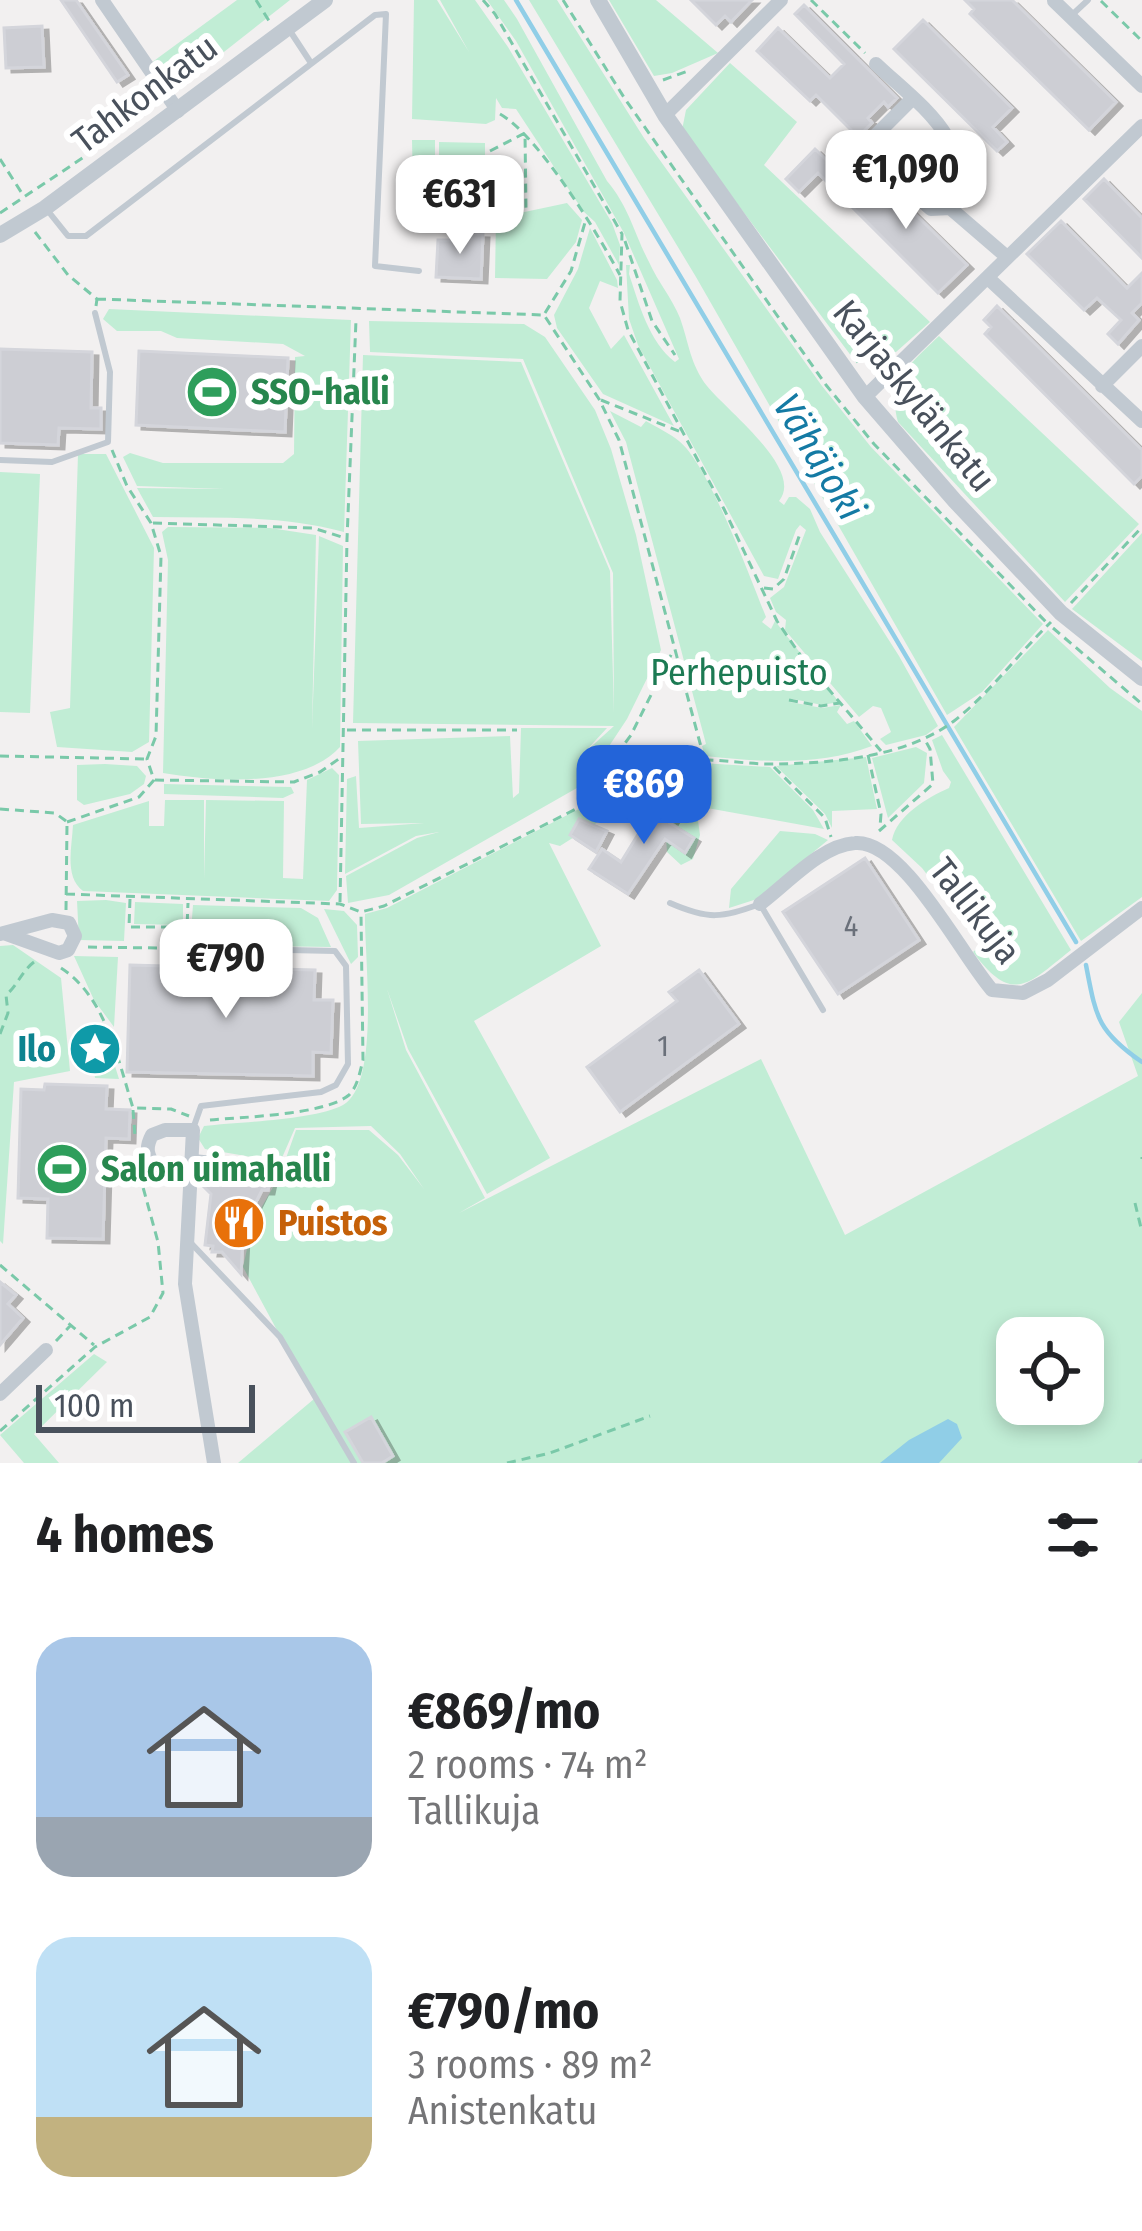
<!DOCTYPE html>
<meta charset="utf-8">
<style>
:root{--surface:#fff;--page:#f2f2f2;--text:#202124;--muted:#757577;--accent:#2364d9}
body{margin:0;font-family:"Fira Sans Condensed",sans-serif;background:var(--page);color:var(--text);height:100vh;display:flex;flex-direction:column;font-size:45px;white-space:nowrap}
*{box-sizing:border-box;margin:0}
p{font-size:39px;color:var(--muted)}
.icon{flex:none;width:66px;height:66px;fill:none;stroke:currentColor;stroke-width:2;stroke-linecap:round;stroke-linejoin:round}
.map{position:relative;height:1463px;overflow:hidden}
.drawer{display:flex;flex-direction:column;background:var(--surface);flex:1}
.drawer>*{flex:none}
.tools{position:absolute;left:996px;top:1317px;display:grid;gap:24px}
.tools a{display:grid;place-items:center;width:108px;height:108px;border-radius:24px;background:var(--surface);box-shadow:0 6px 18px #0003;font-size:60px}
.scale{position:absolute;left:36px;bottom:30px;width:219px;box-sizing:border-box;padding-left:12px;border:6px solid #49515c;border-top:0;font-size:33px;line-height:42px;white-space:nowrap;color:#49515c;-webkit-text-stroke:9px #fff;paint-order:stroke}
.price{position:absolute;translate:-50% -102px;padding:0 27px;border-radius:24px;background:#fff;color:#222;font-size:39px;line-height:78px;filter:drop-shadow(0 3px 6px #0008)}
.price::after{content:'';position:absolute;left:50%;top:72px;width:36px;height:27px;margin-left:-18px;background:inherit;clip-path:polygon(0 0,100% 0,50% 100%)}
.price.current{background:var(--accent);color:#fff}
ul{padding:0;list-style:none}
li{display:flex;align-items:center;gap:36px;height:300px;padding:0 36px}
li span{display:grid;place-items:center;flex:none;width:336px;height:240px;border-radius:36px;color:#555}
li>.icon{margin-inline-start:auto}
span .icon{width:144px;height:144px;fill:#fffc;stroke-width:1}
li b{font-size:51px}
h2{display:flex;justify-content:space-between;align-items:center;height:144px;padding:0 36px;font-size:51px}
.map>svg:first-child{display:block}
.green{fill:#c1edd5;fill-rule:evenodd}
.water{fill:#90cee7}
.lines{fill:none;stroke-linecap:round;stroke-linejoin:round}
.stream{stroke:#90cee7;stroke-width:4.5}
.building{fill:#cdced4;stroke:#d4d5db;stroke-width:3;filter:url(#shadow)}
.path{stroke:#7ac9a9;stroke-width:3;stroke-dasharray:9 6;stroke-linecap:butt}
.service{stroke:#c1c9d1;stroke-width:6}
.minor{stroke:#c1c9d1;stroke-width:14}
.tertiary{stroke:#c1c9d1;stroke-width:16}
.labels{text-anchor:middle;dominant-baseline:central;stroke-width:12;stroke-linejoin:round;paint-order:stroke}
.number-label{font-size:30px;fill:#6a707a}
.street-label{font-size:36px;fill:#49515c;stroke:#fff}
.leisure-label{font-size:36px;font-weight:bold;fill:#27864d;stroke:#fff;text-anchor:start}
.park-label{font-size:36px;fill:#1c7a53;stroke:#fff}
.culture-label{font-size:36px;font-weight:bold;fill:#0d838f;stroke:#fff;text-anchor:end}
.food-label{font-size:36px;font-weight:bold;fill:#c56008;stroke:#fff;text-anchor:start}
.water-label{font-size:39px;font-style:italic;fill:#147aa4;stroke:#fff}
</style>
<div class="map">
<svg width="1142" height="1463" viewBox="0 0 1142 1463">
<defs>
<filter id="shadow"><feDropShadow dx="6" dy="4" stdDeviation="0" flood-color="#0004"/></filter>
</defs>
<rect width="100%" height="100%" fill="#f2f0f0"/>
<!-- green -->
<path class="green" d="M237 0H290L173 92 151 63Z
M414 0H437L469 52 440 0H475L508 47 612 223 620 245 619 265 595 222 583 211 516 109 502 108 496 98 495 120 486 124 412 119Z
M487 0H504L517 19 607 181C629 207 634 233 649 262 658 282 672 298 680 318 689 343 690 364 707 386 726 410 805 470 779 501L784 505 789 497H796L810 509 820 532 899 656 938 726 926 735 886 745 880 739 891 732 881 708 873 706 859 717 785 630 786 620 776 612 770 598 784 587 806 530 800 525 796 530 778 579 764 576 638 345 629 319 626 265H630L629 274C639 304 649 342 675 362L679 359 624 233 516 41Z
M529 0H557L644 138 822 386 871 447 1043 624 982 692 947 715 696 277Z
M609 0H656L718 53 672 73 654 76Z
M730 63 797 122 764 165 930 322 896 352 862 354 855 361 682 130 686 110Z
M412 140H435V187H413Z
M439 142 485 143V165H439Z
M440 174H486V197H440Z
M567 203 582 220 576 242 547 279 495 278 496 218Z
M590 228 617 280 618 288 600 281 589 308 611 349 624 335 674 426 603 394 557 328 554 315 578 269Z
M109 309 351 320 344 532C282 515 217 518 153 517L137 488 224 489 137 486 123 457 130 453 163 463H283L294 454 295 357 305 356 283 344 177 338 161 331H117L103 319Z
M369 321 524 324 545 337 595 410 611 449 636 535 661 650 627 719 584 784 389 895 348 903 346 876 417 838 439 832 416 836 345 874 347 779 356 776 359 828 424 823 361 824 358 741 510 736 513 798 519 793 521 728H607L583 754 614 726 353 723 363 355 521 362 610 571 614 713 613 573 523 359 370 352Z
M939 336 1139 524 1065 602 898 422C886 381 913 361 939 336Z
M610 411 641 427 646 421C656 427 669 433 679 441 709 465 751 580 766 617L762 622 771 629 775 621 839 702 822 705 793 699 790 702 822 708 841 705 837 712 847 724 854 721 872 746C821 766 759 762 705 756L702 746 706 744 626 442Z
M78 454H106L154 548 149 742 132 752 57 747 50 712 70 708Z
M0 472 40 474 30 713 0 712Z
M168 527 270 528 316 535 312 729 319 536 343 546 340 747C302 788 217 782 163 773L168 560 162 532Z
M1142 533V661L1072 609Z
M1048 630 1110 688 1142 711V897L1081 941 954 727Z
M942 735 1071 950C1028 984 1013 1006 973 952L981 945 922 868 892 840C897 815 927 798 949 788L951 782 943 771 932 740Z
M916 747 927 753 924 783 888 818 872 758Z
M866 757 877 809 832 811V828L825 814 776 766Z
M683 762 770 767 813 810 824 829 696 806 700 835 693 859 681 865 667 852 666 838 684 801 662 790 643 821 628 803 560 846 549 843 601 946 474 1021 550 1158 487 1194 408 1049 387 989 406 1050 485 1198 459 1213 761 1059 845 1235 1138 1076 1119 1022 1142 993V1463H238L314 1399 243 1267 253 1222 280 1175 296 1130H369L398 1155 424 1189 400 1154 371 1126 295 1128 278 1167 274 1161 205 1149 198 1138 204 1126C238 1122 316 1120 343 1105 381 1084 364 954 365 914L387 908 645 775ZM1017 1338H1083V1404H1017Z
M105 764 137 766 146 776 144 784 130 794 84 805 77 800V765Z
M332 768 339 775 337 890 329 901 83 891C64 877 72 847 73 825L149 801V826H164L165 800H204V879L206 800 284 801 283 878 303 879 307 780Z
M164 784 291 787 294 793 283 798 164 794Z
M780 831 815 834 828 840 757 899 729 908 731 889Z
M106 900 126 903 124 941 79 940 77 901Z
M135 902 183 904V925L134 924Z
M193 905 301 908 318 918 331 947 265 946 261 933 236 934 235 945H190Z
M324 909 344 911 357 925 358 957 351 964Z
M13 945 61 978 70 1071 14 1082 3 1244 0 1241V946Z
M74 956 118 957 114 1027 94 1000Z
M98 1028 105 1034 119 1079 95 1078 90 1039Z
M94 1354 107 1362 34 1434 59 1463H24L0 1435Z"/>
<!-- water -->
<path class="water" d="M948 1419 957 1424 962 1438 939 1463H880L909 1440Z"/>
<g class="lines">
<!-- stream -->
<path class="stream" d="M516 0 1076 942
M1086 965C1096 1017 1097 1031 1142 1062"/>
</g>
<!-- building -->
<path class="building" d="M61 0H76L128 75 117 82Z
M691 0H752L731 22 725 16 716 25Z
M965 0H1012L1116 102 1089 130 970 14 974 9Z
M804 5 897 98 888 107 884 102 868 118 872 123 858 137 816 95 810 101 757 51 778 28 830 78 844 64 795 14Z
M923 20 1012 108 993 127 1007 142 997 151 894 49Z
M42 26 44 67 6 68 4 28Z
M815 149 844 177 833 188 818 173 799 192 786 179Z
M863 163 967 265 938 293 849 204 868 185 855 171Z
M1104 179 1142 218V258L1084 199Z
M1061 221 1127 288 1142 273V303L1132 313 1139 320 1118 344 1108 334 1121 320 1097 298 1084 310 1027 254Z
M453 233 483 234 481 279 436 277 438 240H452Z
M997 306 1142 450V476L1134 484 985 334 991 327 984 320Z
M0 349 92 352 91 408H101V429L59 428 58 445 0 443Z
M139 351 288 358 285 432 136 425Z
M664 792 682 803 670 823 694 838 685 853 665 839 628 894 589 869 602 849 621 862Z
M579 819 607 831 596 852 570 835Z
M865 858 919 940 838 994 783 912Z
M130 965 315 970 314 1000H333L331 1053 313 1052V1076L127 1072Z
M699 970 739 1024 620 1112 587 1067 677 1001 669 992Z
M45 1084 107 1086 106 1109 130 1110 129 1139 106 1138 103 1239 47 1238 48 1199 18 1198 21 1089 44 1090Z
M221 1168 271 1176 268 1190H262L255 1204 245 1199 241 1274 222 1252H212L213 1246 205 1245 211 1194 204 1187Z
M0 1282 16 1295 8 1304 23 1318 0 1345Z
M371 1417 393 1456 382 1463H363L345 1432Z"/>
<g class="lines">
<!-- path -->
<path class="path" d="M256 0 271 24
M483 0 495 14 622 234 620 301 628 330 724 509 777 621 803 659 881 751
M563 0 625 99 826 385 874 444 1046 622
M811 0 865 53
M1101 1 1142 41
M663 80 688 71
M500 114C539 136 598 234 620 275
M490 151 525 133 526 210
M0 159 23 195
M0 213 93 151
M35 232 68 275 97 299 96 306
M625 241 652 321 675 355
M97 299 544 315 599 399 619 440 704 758
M545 313 571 271 586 219
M856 362 863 357 887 355
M601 400 681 432
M153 523 313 528 345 538
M764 588 773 589 784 579 801 531
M1071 603 1142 527
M1053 628 1142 704
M789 700 821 706 840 703
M347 730H517
M868 755 881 814 880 827
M0 756 147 759
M774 767 825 818 831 837
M155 780 294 782 320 772 343 756
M581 803 631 735 672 653
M0 809 55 813 66 821
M67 822 139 797 154 780 147 759 156 736 161 556 151 523 127 486 112 450
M879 831 933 784 930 749 924 738
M66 894 340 904 361 912 384 906 665 764C703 754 738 765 776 764 834 763 906 757 954 721 990 693 1018 654 1051 622
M130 899 129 927H187L188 903
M340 902 347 539 356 320
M66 910 67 824
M88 947 228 949
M186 948 187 929
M61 968C106 997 118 1060 133 1108L171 1109 189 1116
M0 1034 8 1013 6 995C18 985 21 972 34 962
M133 1110 135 1136
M210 1120C242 1117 325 1115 349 1095 358 1086 360 1071 363 1060L361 914
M1142 1159V1157
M288 1168 304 1164
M1135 1203 1142 1232
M0 1265 94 1345
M56 1341 70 1326
M0 1431 95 1347 150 1317 163 1293 158 1242 138 1169
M507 1463 550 1453 650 1416"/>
<!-- service -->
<path class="service" d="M1073 14 1088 0
M290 31 311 63
M48 211 68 236H86L375 15 386 14 375 266 419 271
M0 460 52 462 108 442 110 372 95 313
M670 903C709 920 721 918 760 904L823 1010
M194 1126 201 1106 321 1092 336 1085 348 1064 346 966 335 951 241 949
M194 1157 266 1165 275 1170
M189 1241 280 1337 354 1463
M1141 1463 1142 1462"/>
<!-- minor -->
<path class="minor" d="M102 0 178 111
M1054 1 1142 86
M876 64C918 104 980 143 950 208L1007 257
M912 99 874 137 873 158 931 209 950 208
M665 115 781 0
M988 278 1142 421
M1102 386 1142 346
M865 397 1142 126
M760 904C786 885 821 845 855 843 903 839 961 955 992 990L1023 993 1048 980 1142 908
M0 934 52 920 69 923 75 936 68 950 59 953 6 934
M188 1175 156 1168C147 1156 145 1148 152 1135L165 1130H193L185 1284 214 1463
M0 1394 46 1350"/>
<!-- tertiary -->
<path class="tertiary" d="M598 0 665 115 865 397 955 501 1061 613 1142 678
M0 235 45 208 325 0"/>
</g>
<!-- icons -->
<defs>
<g id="stadium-disc" transform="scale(2.7)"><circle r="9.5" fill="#2e9e5b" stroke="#fff"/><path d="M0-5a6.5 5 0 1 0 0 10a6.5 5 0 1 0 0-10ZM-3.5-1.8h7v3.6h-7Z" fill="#fff"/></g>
<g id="sight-disc" transform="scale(2.7)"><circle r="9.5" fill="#0f9aa8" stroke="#fff"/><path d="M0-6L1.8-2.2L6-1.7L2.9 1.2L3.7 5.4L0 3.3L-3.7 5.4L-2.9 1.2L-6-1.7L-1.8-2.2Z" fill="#fff"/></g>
<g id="restaurant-disc" transform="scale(2.7)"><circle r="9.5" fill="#e8710a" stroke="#fff"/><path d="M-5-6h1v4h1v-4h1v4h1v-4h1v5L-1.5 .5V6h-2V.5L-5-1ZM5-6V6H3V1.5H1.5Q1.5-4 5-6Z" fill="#fff"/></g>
</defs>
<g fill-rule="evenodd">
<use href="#stadium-disc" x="212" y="392"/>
<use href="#sight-disc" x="95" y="1049"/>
<use href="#stadium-disc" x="62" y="1169"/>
<use href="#restaurant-disc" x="239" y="1223"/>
</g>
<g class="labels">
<!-- number labels -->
<g class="number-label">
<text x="851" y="926">4</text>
<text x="663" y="1046">1</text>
</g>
<!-- street labels -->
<g class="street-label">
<text transform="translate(145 94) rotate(-37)">Tahkonkatu</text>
<text transform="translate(914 396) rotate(51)">Karjaskylänkatu</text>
<text transform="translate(975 911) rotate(52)">Tallikuja</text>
</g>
<!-- leisure labels -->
<g class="leisure-label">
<text x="251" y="392">SSO-halli</text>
<text x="101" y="1169">Salon uimahalli</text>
</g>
<!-- park labels -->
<g class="park-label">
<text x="739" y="673">Perhepuisto</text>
</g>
<!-- culture labels -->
<g class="culture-label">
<text x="56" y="1049">Ilo</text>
</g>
<!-- food labels -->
<g class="food-label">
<text x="278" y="1223">Puistos</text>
</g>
<!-- water labels -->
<g class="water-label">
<text transform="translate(819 457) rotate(59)">Vähäjoki</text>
</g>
</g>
</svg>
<div class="tools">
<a><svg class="icon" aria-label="locate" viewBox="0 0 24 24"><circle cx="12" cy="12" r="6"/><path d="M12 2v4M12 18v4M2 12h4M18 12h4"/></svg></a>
</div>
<div class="scale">100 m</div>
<b class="price" style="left:906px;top:232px">€1,090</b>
<b class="price" style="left:460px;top:257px">€631</b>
<b class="price current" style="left:644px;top:847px">€869</b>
<b class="price" style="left:226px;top:1021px">€790</b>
</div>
<section class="drawer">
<h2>4 homes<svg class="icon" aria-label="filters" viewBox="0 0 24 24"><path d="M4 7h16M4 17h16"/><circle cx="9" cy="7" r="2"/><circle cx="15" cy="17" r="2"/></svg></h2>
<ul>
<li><span style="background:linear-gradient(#a9c7e8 75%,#9aa5b1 0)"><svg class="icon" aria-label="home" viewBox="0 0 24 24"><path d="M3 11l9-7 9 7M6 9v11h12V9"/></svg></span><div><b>€869/mo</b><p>2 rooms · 74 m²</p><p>Tallikuja</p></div></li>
<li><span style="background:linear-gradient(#bfe0f5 75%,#c2b280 0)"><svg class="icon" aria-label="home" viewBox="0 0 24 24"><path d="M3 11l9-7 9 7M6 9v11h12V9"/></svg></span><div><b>€790/mo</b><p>3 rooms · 89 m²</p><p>Anistenkatu</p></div></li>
</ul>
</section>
